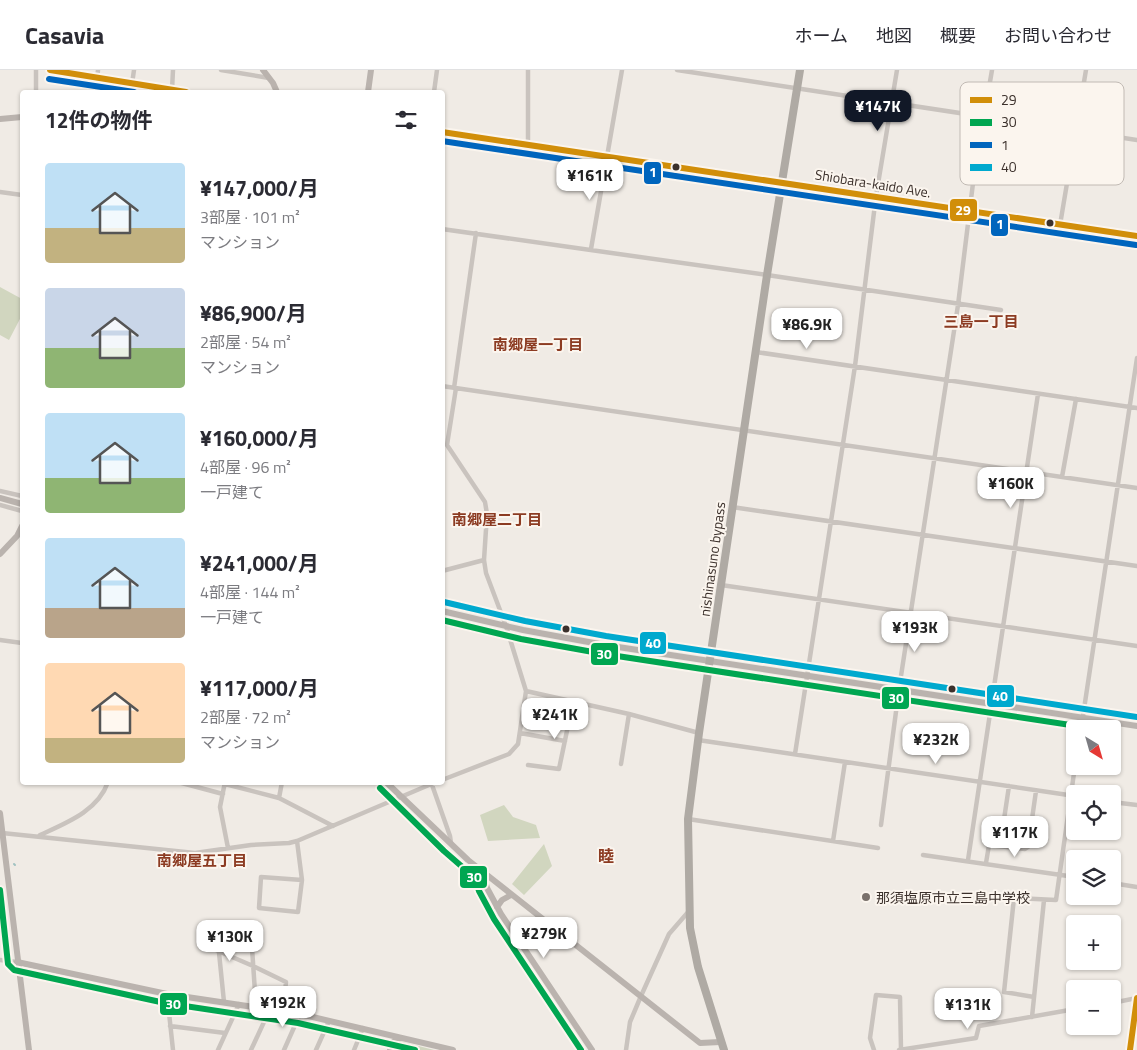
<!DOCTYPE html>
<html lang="ja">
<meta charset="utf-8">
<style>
:root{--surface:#fff;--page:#f7f7f7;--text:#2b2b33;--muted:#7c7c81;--line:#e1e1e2;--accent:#111827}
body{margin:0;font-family:"Titillium Web","Noto Sans JP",sans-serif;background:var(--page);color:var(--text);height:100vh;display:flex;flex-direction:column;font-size:19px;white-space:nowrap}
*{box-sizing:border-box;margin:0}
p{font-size:16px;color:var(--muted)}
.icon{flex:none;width:28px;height:28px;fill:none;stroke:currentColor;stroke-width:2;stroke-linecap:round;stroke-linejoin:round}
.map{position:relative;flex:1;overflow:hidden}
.drawer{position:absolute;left:20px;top:20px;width:425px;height:695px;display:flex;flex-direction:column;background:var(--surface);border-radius:5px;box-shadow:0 1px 4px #0004}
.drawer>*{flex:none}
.needle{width:32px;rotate:143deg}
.tools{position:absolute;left:1066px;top:650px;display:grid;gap:10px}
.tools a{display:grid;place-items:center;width:55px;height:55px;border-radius:5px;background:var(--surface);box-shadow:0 1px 4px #0004;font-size:25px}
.price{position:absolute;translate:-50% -42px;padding:0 11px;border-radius:10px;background:#fff;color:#222;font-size:16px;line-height:32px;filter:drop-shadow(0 1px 2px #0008)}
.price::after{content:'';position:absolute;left:50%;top:30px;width:15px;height:11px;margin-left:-8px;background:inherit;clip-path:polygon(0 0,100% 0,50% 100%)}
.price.current{background:var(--accent);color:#fff}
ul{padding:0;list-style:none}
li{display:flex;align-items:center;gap:15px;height:125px;padding:0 25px}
li span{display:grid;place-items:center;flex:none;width:140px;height:100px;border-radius:5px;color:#555}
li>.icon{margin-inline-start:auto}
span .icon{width:60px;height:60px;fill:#fffc;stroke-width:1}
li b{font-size:21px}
h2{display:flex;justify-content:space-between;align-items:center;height:60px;padding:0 25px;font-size:21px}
header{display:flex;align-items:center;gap:30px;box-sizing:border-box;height:70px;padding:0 25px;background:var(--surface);border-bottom:1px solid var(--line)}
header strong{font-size:24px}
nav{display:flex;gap:28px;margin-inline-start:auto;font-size:18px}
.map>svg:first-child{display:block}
.green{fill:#d1d6bf}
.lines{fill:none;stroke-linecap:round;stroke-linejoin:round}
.stream{stroke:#a1c2c1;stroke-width:2}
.street{stroke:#c9c3be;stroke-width:4.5}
.secondary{stroke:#bab3ae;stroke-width:6}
.highway{stroke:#afaaa4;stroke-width:8}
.bus-1-casing{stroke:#fbf5ee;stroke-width:10}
.bus-2-casing{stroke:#fbf5ee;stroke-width:10}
.bus-3-casing{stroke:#fbf5ee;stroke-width:10}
.bus-4-casing{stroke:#fbf5ee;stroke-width:10}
.bus-1{stroke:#d18e09;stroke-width:6}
.bus-2{stroke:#00a651;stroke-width:6}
.bus-3{stroke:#0065bd;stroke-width:6}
.bus-4{stroke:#00a9ce;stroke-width:6}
.bus-dot{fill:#3b302b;stroke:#fbf5ee;stroke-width:2}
.poi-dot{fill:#7a716c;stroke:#fbf5ee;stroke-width:2}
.labels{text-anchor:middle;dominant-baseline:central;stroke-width:4;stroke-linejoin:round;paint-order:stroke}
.street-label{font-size:14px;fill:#3b302b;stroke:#fbf5ee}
.poi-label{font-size:14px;fill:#3b302b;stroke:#fbf5ee;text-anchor:start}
.neighbourhood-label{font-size:15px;font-weight:bold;fill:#8c3b22;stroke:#fbf5ee}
.quarter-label{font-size:16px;font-weight:bold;fill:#8c3b22;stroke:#fbf5ee}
.key{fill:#fbf5ee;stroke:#c1bab4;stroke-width:1}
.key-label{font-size:14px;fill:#3b302b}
.line-badge{stroke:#fbf5ee;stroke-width:2}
.badge-label{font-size:14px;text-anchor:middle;font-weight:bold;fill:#fff}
</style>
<header>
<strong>Casavia</strong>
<nav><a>ホーム</a><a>地図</a><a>概要</a><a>お問い合わせ</a></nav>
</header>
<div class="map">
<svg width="1137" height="980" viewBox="0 0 1137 980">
<rect width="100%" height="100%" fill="#f0ebe5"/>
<!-- green -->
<path class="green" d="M0 217 22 229V245L9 270 0 265Z
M504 735 513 747 536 755 540 768 488 771 480 745Z
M544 774 552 796 524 825 512 814Z
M399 971 434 980H395Z"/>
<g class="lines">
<!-- stream -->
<path class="stream" d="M14 794 15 795"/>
<!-- street -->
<path class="street" d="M221 0 269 8
M528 0V75
M677 0 1137 70
M97 9 98 0
M132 14 134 0
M172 20 173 0
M36 22V0
M434 22 437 0
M0 122 22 125
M1060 155 1086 0
M442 159 767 205 1001 240
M591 179 622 0
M756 282 1137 338
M442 316 1137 418
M454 318 476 163
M1062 407 1076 329
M0 421 22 426
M0 435 22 441
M732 437 1137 496
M442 501 484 490
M721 515 1137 576
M0 570 22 573
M526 621 629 644 699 663
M1081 659 1137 288
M520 663 565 671
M698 670 1075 726
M795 684 855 296 876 126 897 0
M621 694 629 644
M528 695 559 699 573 632
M442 710 509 684 518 674 526 621 506 556 486 503 484 490 487 444 485 432 447 375 456 318
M178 712 223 724
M225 712 220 737 228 778
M431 712 450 766 451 773
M225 714 279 728 333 756
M279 728 282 712
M1112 732 1137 735
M688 749 878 778
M881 755 899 619 958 235 974 105 992 0
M2 763 195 783 251 775 289 773 297 771 436 712
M40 765C66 753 98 741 108 712
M297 771 302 810 298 842 259 838 261 807 302 810
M833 771 845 692
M1000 776 1009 716
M923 785 1075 807
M968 790 1038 324
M986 793 989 775 1025 779 1028 777 1036 721
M1112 813 1137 817
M216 853 224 932
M251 863 256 937
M202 874 253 896 286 912 283 941
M0 890 17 892
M167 924 173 980
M1034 927 1004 922 1014 828 1056 830 1075 696
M1112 933 1137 928
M1032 947 1044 830
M170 956 225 963
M218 980 239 934
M251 980 270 939
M284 980 300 944
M316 980 329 951
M354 980 363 958
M626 980 630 952 641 926 669 864 689 841
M874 980 870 968 876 925 900 927 901 980
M899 980 976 968 979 956 1075 939"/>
<!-- secondary -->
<path class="secondary" d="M50 0 186 22
M263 0 273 13 277 22
M368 22 371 0
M0 49 22 47
M442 62 1137 166
M0 428 22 434
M0 484 17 466 22 456
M442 541 523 560 605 575 1137 656
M386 712 468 790 700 973 720 972
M0 743 29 980
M483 803 487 818 501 844 592 980
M497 837 502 830 511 825
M17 892 167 924 300 944 453 980
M390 980 396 967
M1130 980 1137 928"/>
<!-- highway -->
<path class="highway" d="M724 980 698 897 690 858 688 749 699 663 767 205 800 0"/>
<!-- bus-1 casing -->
<g class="bus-1-casing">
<path id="bus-1" d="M50 0 186 22
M442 62 1137 166
M1130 980 1137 928"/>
</g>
<!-- bus-2 casing -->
<g class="bus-2-casing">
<path id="bus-2" d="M442 550 521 569 604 584 1097 659
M380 718 444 781 475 808 479 821 494 849 581 980
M0 820 8 894 14 900 165 933 298 953 415 980"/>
</g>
<!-- bus-3 casing -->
<g class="bus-3-casing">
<path id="bus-3" d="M49 9 134 22
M442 71 1136 175"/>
</g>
<!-- bus-4 casing -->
<g class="bus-4-casing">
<path id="bus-4" d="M444 532 525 551 606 566 1137 647"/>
</g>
<!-- bus-1 -->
<use href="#bus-1" class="bus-1"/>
<!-- bus-2 -->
<use href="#bus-2" class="bus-2"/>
<!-- bus-3 -->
<use href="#bus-3" class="bus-3"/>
<!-- bus-4 -->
<use href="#bus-4" class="bus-4"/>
</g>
<!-- markers -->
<g class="bus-dot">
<circle cx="676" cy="97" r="4.5"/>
<circle cx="1050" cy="153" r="4.5"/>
<circle cx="566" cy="559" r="4.5"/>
<circle cx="952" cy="619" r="4.5"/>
</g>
<circle class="poi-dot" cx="866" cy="827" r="5"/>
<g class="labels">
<!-- street labels -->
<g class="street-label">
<text transform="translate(873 113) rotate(9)">Shiobara-kaido Ave.</text>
<text transform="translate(712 489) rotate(-82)">nishinasuno bypass</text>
</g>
<!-- poi labels -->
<g class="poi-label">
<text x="876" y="827">那須塩原市立三島中学校</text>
</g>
<!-- neighbourhood labels -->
<g class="neighbourhood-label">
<text x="981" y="251">三島一丁目</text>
<text x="538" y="274">南郷屋一丁目</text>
<text x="497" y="449">南郷屋二丁目</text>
<text x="202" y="790">南郷屋五丁目</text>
</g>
<!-- quarter labels -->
<g class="quarter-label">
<text x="606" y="786">睦</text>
</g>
</g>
<!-- legend -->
<rect x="960" y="12" width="164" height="103" rx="8" class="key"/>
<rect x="970" y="27" width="22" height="6" fill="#d18e09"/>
<rect x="970" y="49" width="22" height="7" fill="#00a651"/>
<rect x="970" y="72" width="22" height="6" fill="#0065bd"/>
<rect x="970" y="94" width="22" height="7" fill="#00a9ce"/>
<g class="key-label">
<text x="1001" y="35">29</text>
<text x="1001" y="57">30</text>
<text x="1001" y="80">1</text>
<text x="1001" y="102">40</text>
</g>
<g class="line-badge">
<rect x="643" y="91" width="19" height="24" rx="5" fill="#0065bd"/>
<rect x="949" y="128" width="29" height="24" rx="5" fill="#d18e09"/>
<rect x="990" y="143" width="19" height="24" rx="5" fill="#0065bd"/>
<rect x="639" y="561" width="28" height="24" rx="5" fill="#00a9ce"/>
<rect x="590" y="572" width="29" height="24" rx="5" fill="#00a651"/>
<rect x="986" y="614" width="29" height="24" rx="5" fill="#00a9ce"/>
<rect x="881" y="616" width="29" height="24" rx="5" fill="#00a651"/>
<rect x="459" y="795" width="29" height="24" rx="5" fill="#00a651"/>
<rect x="159" y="922" width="29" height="24" rx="5" fill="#00a651"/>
</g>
<g class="badge-label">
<text x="653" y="107">1</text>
<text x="963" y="145">29</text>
<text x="1000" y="159">1</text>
<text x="653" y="578">40</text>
<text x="604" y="589">30</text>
<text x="1000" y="631">40</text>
<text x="896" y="633">30</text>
<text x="474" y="812">30</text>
<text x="173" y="939">30</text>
</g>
</svg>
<div class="tools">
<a><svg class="needle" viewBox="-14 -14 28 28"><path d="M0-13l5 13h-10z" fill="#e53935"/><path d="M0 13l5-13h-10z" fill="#7c7c81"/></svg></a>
<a><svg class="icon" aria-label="locate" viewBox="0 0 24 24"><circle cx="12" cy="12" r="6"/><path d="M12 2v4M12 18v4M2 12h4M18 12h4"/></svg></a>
<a><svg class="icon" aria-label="layers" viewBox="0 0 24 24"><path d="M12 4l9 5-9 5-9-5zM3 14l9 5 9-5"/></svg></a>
<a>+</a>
<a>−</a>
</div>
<b class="price current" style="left:878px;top:62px">¥147K</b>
<b class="price" style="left:590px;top:131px">¥161K</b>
<b class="price" style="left:807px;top:280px">¥86.9K</b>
<b class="price" style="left:1011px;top:439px">¥160K</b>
<b class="price" style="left:915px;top:583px">¥193K</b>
<b class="price" style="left:555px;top:670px">¥241K</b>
<b class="price" style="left:936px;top:695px">¥232K</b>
<b class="price" style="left:1015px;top:788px">¥117K</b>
<b class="price" style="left:544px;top:889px">¥279K</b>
<b class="price" style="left:230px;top:892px">¥130K</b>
<b class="price" style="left:283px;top:958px">¥192K</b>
<b class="price" style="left:968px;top:960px">¥131K</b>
<section class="drawer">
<h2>12件の物件<svg class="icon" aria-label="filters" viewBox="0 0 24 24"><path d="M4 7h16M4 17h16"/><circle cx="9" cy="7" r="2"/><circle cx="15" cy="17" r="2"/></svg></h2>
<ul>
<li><span style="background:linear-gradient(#bfe0f5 65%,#c2b280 0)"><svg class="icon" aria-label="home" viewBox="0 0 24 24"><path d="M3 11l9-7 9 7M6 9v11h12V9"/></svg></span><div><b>¥147,000/月</b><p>3部屋 · 101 m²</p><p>マンション</p></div></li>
<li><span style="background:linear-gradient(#c9d6e8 60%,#8fb573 0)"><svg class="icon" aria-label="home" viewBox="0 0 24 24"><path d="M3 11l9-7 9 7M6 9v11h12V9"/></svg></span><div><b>¥86,900/月</b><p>2部屋 · 54 m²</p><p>マンション</p></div></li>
<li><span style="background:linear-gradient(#bfe0f5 65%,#8fb573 0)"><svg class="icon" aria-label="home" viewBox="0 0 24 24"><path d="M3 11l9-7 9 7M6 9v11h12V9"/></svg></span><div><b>¥160,000/月</b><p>4部屋 · 96 m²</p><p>一戸建て</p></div></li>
<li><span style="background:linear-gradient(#bfe0f5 70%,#b9a48a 0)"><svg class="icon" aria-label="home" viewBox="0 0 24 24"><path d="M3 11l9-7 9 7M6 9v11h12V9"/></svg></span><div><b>¥241,000/月</b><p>4部屋 · 144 m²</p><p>一戸建て</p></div></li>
<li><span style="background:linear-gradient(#ffd9b3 75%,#c2b280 0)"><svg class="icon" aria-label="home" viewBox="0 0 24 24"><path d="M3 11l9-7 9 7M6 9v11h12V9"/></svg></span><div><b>¥117,000/月</b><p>2部屋 · 72 m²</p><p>マンション</p></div></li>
</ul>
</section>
</div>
